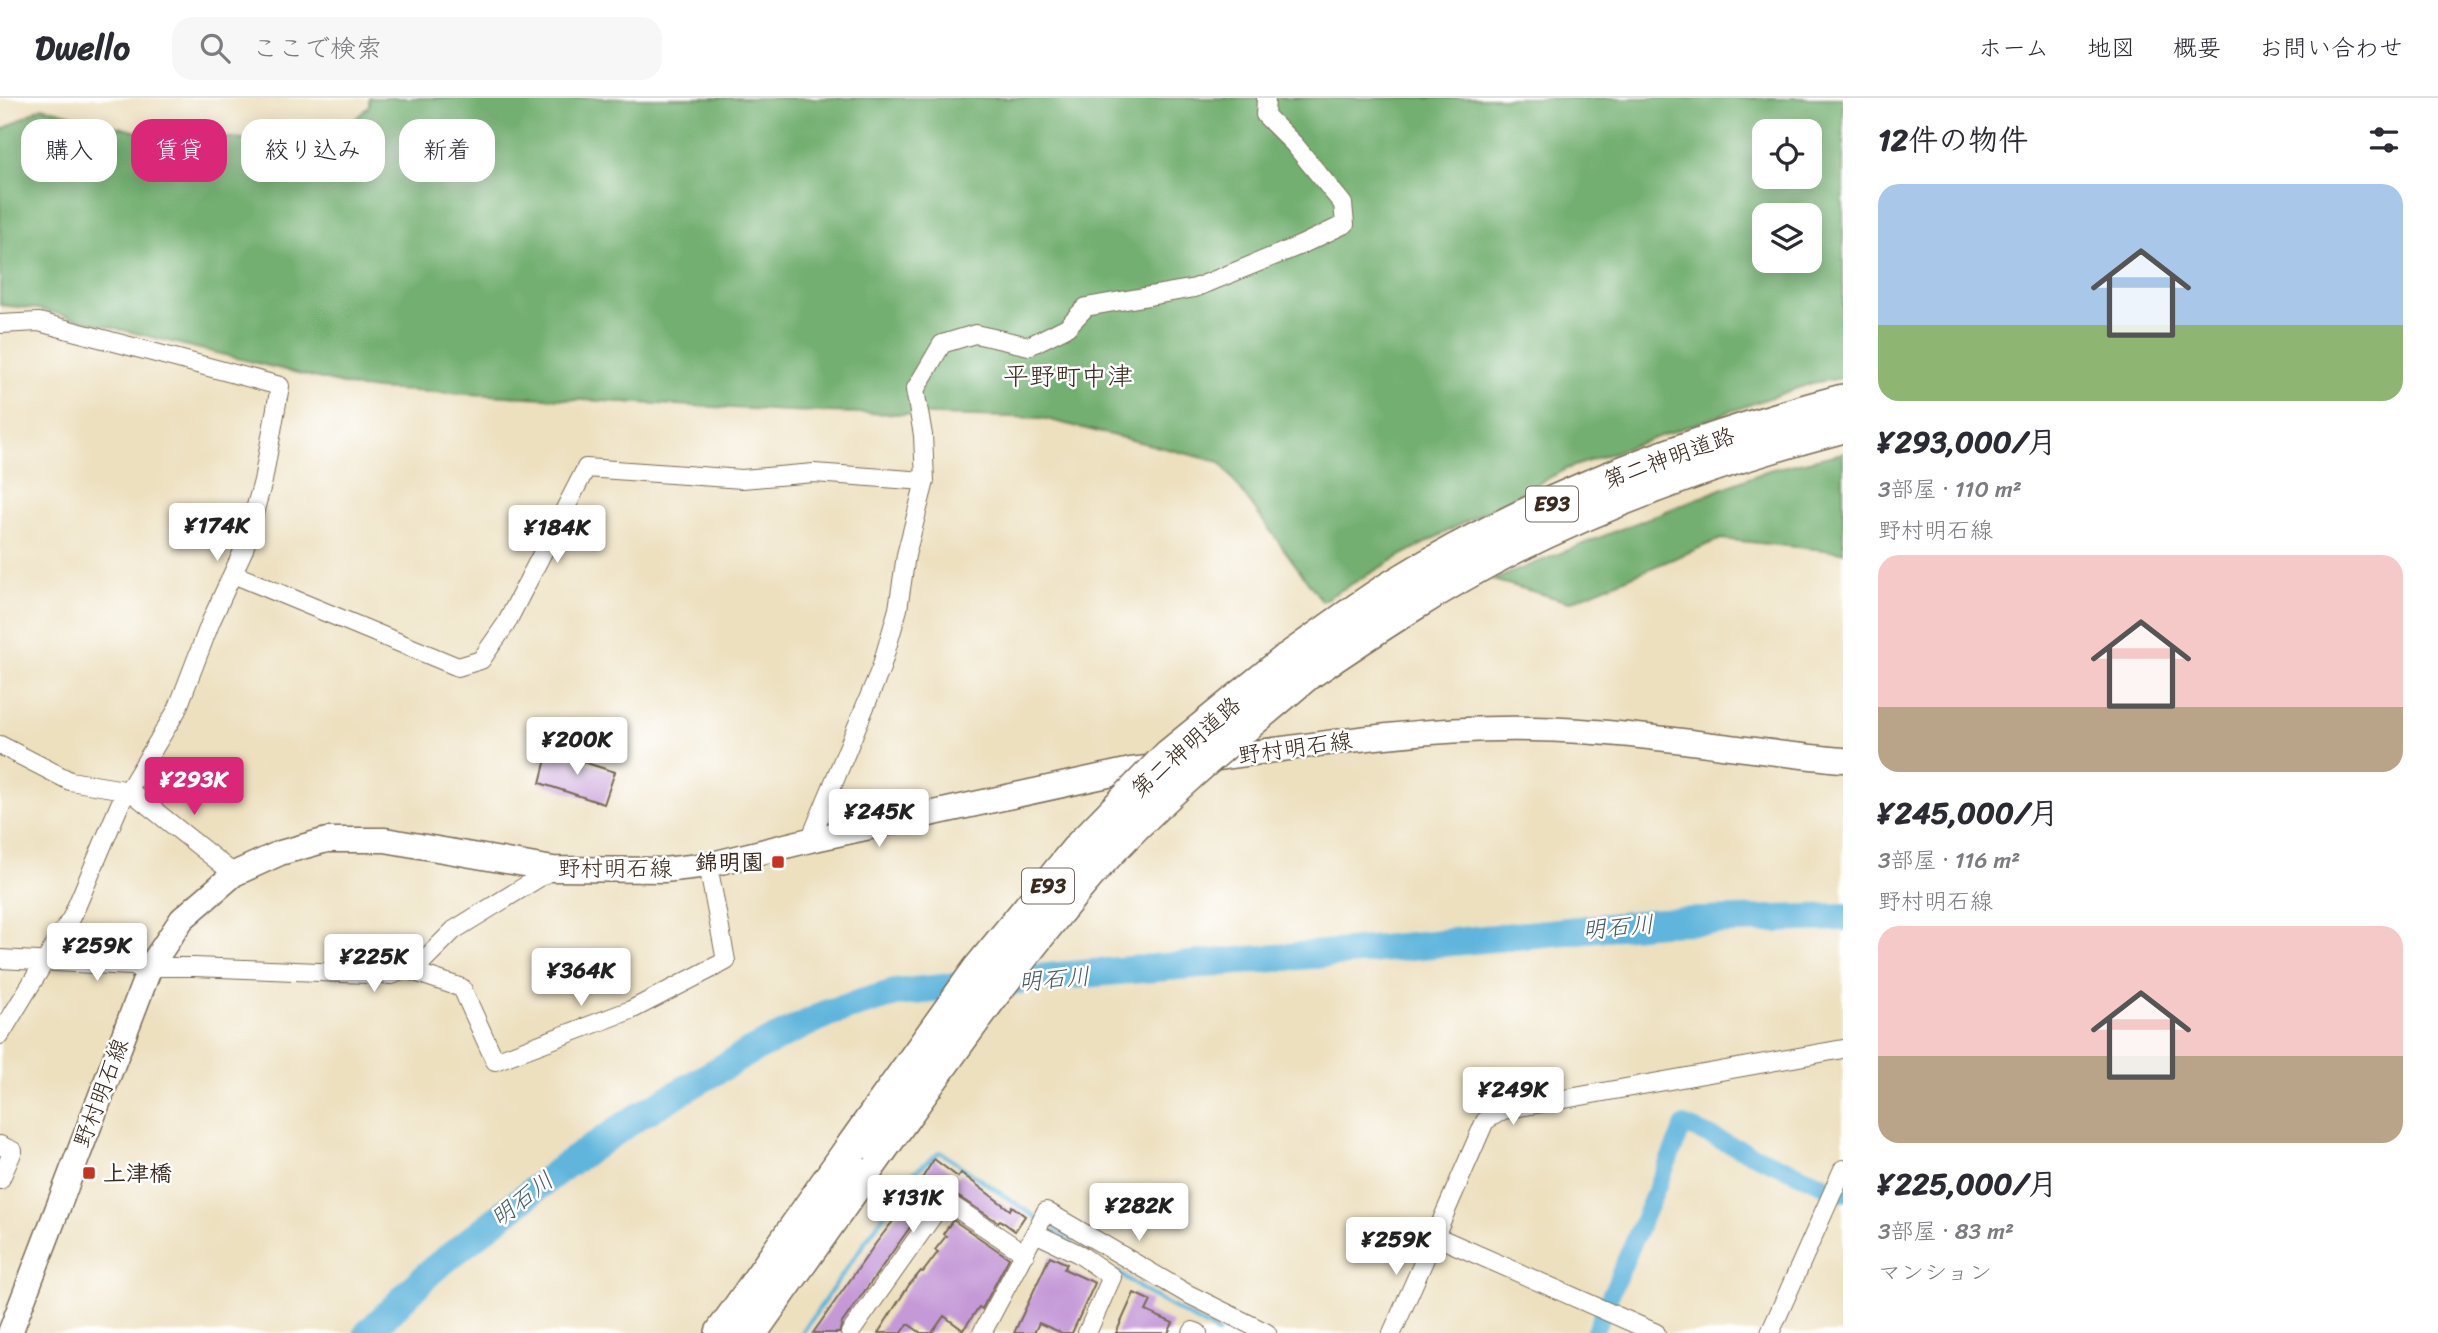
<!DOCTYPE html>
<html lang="ja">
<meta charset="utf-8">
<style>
:root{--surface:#fff;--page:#f7f7f7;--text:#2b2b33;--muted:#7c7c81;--line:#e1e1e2;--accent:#db2777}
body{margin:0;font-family:Sriracha,"Klee One",sans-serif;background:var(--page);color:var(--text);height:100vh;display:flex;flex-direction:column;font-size:26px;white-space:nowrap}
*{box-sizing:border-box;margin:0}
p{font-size:23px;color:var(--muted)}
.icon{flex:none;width:38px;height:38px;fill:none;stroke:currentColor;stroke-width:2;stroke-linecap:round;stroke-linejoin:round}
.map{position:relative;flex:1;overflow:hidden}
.side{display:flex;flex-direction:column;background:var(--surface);width:595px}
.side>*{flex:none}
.guide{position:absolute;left:21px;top:21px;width:665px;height:63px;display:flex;gap:14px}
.controls{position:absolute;left:1752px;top:21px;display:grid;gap:14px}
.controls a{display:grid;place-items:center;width:70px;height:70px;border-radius:14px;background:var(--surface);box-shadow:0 4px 18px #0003;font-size:35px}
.price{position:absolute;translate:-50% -60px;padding:0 16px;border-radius:7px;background:#fff;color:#222;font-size:23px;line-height:46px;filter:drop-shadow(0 2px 4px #0008)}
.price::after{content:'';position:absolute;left:50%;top:42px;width:21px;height:16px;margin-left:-10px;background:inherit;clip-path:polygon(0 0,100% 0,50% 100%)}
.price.active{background:var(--accent);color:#fff}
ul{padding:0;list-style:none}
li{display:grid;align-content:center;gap:14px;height:371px;padding:0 35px}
li span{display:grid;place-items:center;height:217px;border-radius:21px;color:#555}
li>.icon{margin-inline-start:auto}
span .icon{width:126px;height:126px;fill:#fffc;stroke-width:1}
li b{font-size:30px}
h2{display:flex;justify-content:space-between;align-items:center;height:84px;padding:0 35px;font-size:30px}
.chip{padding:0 24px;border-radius:21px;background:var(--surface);box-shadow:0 4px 18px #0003;font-size:24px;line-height:63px}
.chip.active{background:var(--accent);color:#fff}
header{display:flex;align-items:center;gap:42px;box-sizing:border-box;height:98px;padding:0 35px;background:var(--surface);border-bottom:2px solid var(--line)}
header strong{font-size:33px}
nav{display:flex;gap:38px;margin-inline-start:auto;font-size:24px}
.search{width:490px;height:63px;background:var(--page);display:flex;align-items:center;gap:18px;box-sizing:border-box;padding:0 24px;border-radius:21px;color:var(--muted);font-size:26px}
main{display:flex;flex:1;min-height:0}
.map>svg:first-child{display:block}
.forest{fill:#72af6f;stroke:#566c46;stroke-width:2;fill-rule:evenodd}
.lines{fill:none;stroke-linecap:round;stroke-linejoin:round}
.stream{stroke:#5eb5db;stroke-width:4.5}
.canal{stroke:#5eb5db;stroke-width:18}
.river{stroke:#5eb5db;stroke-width:28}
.building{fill:#c599d7}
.street-casing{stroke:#796a56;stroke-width:20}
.secondary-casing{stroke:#796a56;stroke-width:27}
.highway-casing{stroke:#796a56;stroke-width:36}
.street{stroke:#fff;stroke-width:18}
.secondary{stroke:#fff;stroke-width:24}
.highway{stroke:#fff;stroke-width:33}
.highway-bridge-casing{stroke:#796a56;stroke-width:36;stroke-linecap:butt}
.highway-bridge{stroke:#fff;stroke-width:33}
.poi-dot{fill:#c8321e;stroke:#fff;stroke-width:2.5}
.labels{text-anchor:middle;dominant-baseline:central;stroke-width:5;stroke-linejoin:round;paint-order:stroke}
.shield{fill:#fff;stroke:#766a62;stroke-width:2}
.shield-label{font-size:21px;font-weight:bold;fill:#3b2a1e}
.street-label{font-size:23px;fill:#3b2a1e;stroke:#fff}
.poi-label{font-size:23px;font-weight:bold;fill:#3b2a1e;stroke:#fff;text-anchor:end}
.water-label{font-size:24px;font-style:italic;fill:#475b60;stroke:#fff}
.quarter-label{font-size:26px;fill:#3b2a1e;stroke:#fff}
</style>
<header>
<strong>Dwello</strong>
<div class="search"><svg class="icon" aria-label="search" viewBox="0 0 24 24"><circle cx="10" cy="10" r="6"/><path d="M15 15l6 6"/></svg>ここで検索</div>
<nav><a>ホーム</a><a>地図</a><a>概要</a><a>お問い合わせ</a></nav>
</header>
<main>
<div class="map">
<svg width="1843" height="1235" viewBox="0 0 1843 1235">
<rect width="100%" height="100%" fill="#fff"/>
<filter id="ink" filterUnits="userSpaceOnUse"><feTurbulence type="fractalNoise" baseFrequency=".0143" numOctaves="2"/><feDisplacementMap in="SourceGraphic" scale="14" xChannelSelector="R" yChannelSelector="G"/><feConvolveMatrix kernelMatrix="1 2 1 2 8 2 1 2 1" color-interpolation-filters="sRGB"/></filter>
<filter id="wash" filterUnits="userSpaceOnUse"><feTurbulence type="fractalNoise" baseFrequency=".00686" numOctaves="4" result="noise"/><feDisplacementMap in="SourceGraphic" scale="28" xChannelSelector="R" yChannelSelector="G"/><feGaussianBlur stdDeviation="1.57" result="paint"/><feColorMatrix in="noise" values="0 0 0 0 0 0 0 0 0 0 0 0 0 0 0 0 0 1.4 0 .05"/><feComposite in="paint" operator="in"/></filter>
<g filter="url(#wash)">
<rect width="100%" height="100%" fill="#ede0bf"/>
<!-- forest -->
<path class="forest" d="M369 0H1843V280L1812 285 1566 371 1404 456 1322 503 1220 364 1042 320 788 313 358 290 38 211 0 207V33L42 9 134 33 328 47 369 8ZM1764 33H1810V79H1764ZM1764 117H1810V163H1764Z
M1843 355V454L1721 441 1569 504 1493 482 1769 372Z"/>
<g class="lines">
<!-- stream -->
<path class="stream" d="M1045 1125 1072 1144
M1117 1174 1144 1193 1218 1235
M802 1235 913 1075 940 1054 1037 1120"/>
<!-- canal -->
<path class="canal" d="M1594 1235 1684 1027 1843 1095"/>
<!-- river -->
<path class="river" d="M368 1235 431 1173 563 1069 639 1018 749 954 828 915 895 895 1058 878 1359 853 1661 824 1843 819"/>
</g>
<g id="blocks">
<!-- building -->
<path class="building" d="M548 653 615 674 604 706 540 685Z
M934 1061 958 1079 961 1075 1010 1112 1012 1108 1025 1118 1015 1133 1000 1122 998 1124 940 1087 842 1225 839 1235H813L876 1145 907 1105Z
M953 1122 1009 1160 982 1211 979 1209 963 1232 944 1218 932 1235H921L908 1226 902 1235H878L909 1187 921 1173 923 1174 938 1154 935 1152 946 1138 943 1136Z
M1050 1158 1067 1166 1064 1171 1095 1185 1072 1235H1062L1039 1225 1034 1235H1014Z
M1134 1195 1151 1203 1146 1213 1173 1225 1168 1235H1116Z"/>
</g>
</g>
<g filter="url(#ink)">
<use href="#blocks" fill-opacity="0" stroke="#796a56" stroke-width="2"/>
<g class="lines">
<!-- street casing -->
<g class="street-casing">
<path id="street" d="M0 226 39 224 280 288 263 383 244 451 211 523 177 612 120 706 72 819 0 937
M233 476 458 569 481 562 506 526 586 370 742 381 814 375 925 383
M0 647 70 683 130 693 234 776
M810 742 881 570 898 511 906 457 925 383 923 337 915 292 942 246 975 236 1029 248 1067 229 1086 209 1195 190 1301 147 1345 126 1343 106 1294 46 1265 17 1266 0
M0 861 150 869H194L392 877 423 863 454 832 553 771
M406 871 462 890 495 963 631 912 726 863 708 767
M0 1047 13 1053 0 1082
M1035 1135 1046 1113 1186 1195 1267 1235
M850 1235 944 1102 1025 1156
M982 1235 1035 1135 1079 1156 1112 1179 1087 1235
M1192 1235 1193 1233 1198 1235
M1392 1235 1435 1138
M1656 1235 1435 1138 1485 1023 1503 1012 1843 951
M1770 1235 1843 1071"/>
</g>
<!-- secondary casing -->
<g class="secondary-casing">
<path id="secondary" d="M1203 662C1312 647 1421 629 1531 631 1635 632 1739 653 1843 662
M10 1235 150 869 182 821 234 776 280 755 327 742H385L553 771 664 772 708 767 810 742 1131 672 1164 668"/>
</g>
<!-- highway casing -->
<g class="highway-casing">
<path id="highway" d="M1287 562C1320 539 1353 514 1387 492 1527 406 1684 345 1843 303
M1311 573C1376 529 1441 486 1510 451 1616 398 1729 358 1843 328
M722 1235 851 1051
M750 1235 880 1052"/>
</g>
<!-- street -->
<use href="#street" class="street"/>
<!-- secondary -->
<use href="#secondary" class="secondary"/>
<!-- highway -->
<use href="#highway" class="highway"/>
<!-- highway-bridge casing -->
<g class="highway-bridge-casing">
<path id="highway-bridge" d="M851 1051 978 873 1080 749 1169 658 1287 562
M880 1052C948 957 1015 861 1091 773 1157 699 1234 637 1310 573"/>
</g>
<!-- highway-bridge -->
<use href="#highway-bridge" class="highway-bridge"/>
</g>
</g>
<!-- markers -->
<g class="poi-dot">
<rect x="771" y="757" width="14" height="14" rx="3.5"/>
<rect x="82" y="1068" width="14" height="14" rx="3.5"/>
</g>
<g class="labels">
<!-- shield labels -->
<g class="shield">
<rect x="1526" y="388.5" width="52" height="35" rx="5"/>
<rect x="1022" y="770.5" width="52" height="35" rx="5"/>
</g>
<g class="shield-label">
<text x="1552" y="406">E93</text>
<text x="1048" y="788">E93</text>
</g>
<!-- street labels -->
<g class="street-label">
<text transform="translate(1669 360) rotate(-20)">第二神明道路</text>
<text transform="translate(1186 649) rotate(-42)">第二神明道路</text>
<text transform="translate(1295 650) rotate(-8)">野村明石線</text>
<text x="615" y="770">野村明石線</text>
<text transform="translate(101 995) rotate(-69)">野村明石線</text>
</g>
<!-- poi labels -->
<g class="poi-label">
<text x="764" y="764">錦明園</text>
<text x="103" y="1075" text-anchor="start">上津橋</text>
</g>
<!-- water labels -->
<g class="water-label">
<text transform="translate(1618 829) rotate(-5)">明石川</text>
<text transform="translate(1054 881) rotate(-5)">明石川</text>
<text transform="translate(522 1101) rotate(-38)">明石川</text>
</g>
<!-- quarter labels -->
<g class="quarter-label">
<text x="1068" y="278">平野町中津</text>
</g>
</g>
</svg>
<div class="controls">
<a><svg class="icon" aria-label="locate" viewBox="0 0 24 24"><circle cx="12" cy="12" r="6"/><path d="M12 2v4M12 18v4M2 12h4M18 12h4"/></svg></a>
<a><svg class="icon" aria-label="layers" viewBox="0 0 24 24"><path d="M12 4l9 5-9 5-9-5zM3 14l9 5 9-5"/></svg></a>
</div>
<b class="price" style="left:217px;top:465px">¥174K</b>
<b class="price" style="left:557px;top:467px">¥184K</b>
<b class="price" style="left:577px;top:679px">¥200K</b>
<b class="price active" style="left:194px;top:719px">¥293K</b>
<b class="price" style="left:879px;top:751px">¥245K</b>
<b class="price" style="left:97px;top:885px">¥259K</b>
<b class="price" style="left:374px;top:896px">¥225K</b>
<b class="price" style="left:581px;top:910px">¥364K</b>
<b class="price" style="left:1513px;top:1029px">¥249K</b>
<b class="price" style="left:913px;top:1137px">¥131K</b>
<b class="price" style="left:1139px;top:1145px">¥282K</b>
<b class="price" style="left:1396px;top:1179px">¥259K</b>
<div class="guide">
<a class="chip">購入</a>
<a class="chip active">賃貸</a>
<a class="chip">絞り込み</a>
<a class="chip">新着</a>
</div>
</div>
<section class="side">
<h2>12件の物件<svg class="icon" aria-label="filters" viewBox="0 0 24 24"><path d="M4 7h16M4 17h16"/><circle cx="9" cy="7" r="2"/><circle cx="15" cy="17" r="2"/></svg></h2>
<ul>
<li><span style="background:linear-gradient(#a9c7e8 65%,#8fb573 0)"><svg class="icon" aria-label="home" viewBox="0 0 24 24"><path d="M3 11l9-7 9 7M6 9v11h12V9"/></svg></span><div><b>¥293,000/月</b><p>3部屋 · 110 m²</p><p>野村明石線</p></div></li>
<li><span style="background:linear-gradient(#f6c9c9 70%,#b9a48a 0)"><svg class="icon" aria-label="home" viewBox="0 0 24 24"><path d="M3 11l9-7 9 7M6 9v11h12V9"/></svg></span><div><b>¥245,000/月</b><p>3部屋 · 116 m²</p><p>野村明石線</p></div></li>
<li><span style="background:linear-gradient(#f6c9c9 60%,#b9a48a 0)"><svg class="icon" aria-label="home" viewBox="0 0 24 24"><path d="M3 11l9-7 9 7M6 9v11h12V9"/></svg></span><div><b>¥225,000/月</b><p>3部屋 · 83 m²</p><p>マンション</p></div></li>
</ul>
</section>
</main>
